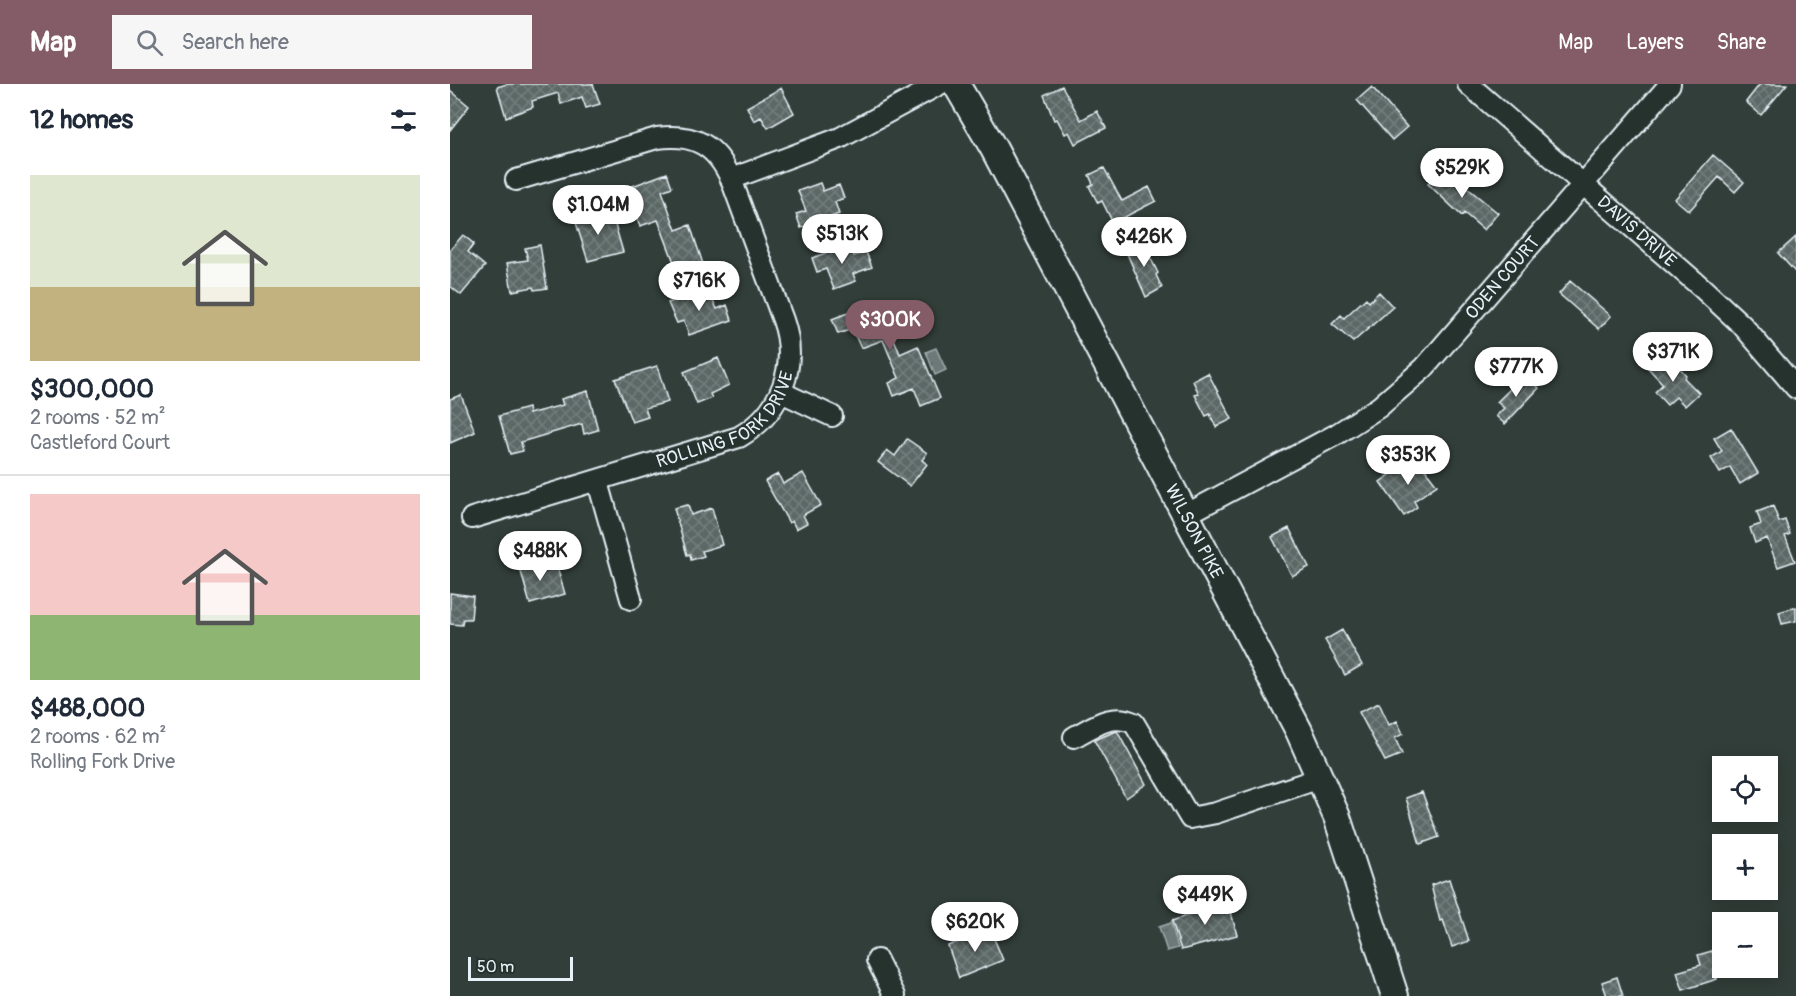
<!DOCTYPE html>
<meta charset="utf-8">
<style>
:root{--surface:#fff;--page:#f6f6f7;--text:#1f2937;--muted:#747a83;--line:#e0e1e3;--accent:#845c67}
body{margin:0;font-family:Pangolin,sans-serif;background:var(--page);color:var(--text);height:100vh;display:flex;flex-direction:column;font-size:22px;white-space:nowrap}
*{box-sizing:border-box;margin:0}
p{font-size:20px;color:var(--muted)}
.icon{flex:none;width:33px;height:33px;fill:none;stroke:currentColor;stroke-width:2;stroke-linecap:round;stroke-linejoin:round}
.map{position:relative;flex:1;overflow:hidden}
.sheet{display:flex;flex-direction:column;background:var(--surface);width:450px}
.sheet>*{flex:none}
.buttons{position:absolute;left:1262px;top:672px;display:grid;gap:12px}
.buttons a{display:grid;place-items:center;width:66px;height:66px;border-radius:0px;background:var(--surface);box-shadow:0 3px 15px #0003;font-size:30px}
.scale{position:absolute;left:18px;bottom:15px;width:105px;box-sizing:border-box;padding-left:6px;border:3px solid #e8f1f8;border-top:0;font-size:16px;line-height:21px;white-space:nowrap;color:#e8f1f8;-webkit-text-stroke:4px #26332d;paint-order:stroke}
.price{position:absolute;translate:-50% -51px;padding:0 14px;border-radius:21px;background:#fff;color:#222;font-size:20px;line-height:39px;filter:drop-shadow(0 2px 3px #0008)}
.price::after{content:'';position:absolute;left:50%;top:36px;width:18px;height:14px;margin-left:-9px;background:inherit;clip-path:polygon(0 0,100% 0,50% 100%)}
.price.current{background:var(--accent);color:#fff}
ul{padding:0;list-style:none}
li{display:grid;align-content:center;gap:12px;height:318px;padding:0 30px}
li+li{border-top:2px solid var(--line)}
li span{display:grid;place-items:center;height:186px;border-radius:0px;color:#555}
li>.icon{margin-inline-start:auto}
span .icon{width:108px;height:108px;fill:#fffc;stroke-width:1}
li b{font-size:26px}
h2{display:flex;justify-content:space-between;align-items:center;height:72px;padding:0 30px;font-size:26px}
header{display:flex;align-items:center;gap:36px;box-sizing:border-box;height:84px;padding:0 30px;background:var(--accent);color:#fff}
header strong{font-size:28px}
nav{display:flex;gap:33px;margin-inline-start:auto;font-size:21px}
.search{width:420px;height:54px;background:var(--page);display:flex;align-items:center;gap:15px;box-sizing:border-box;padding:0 21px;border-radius:0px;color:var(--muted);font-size:22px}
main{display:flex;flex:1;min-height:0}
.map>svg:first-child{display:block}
.water{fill:url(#water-ripples);stroke:#9ea9ab;stroke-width:1.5}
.building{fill:url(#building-cross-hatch);stroke:#e8f1f8;stroke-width:1.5}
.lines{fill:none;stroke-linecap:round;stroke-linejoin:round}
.minor-casing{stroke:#e8f1f8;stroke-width:24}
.major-casing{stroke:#e8f1f8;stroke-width:30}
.minor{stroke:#26332d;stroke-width:20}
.major{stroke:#26332d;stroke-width:26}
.labels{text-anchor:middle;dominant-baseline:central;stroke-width:5;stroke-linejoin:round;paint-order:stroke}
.street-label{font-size:18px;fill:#e8f1f8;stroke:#26332d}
</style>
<header>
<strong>Map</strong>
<div class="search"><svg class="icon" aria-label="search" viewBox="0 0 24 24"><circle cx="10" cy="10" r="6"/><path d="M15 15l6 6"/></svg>Search here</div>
<nav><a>Map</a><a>Layers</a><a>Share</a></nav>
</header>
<main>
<section class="sheet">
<h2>12 homes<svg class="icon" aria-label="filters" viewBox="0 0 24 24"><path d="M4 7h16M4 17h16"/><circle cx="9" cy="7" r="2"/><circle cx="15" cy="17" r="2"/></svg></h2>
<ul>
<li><span style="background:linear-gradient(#dfe7d0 60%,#c2b280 0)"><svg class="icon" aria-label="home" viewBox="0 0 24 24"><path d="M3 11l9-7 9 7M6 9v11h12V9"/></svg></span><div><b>$300,000</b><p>2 rooms · 52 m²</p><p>Castleford Court</p></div></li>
<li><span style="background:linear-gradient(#f6c9c9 65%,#8fb573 0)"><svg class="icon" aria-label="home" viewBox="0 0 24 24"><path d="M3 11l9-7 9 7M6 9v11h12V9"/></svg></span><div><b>$488,000</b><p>2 rooms · 62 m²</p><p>Rolling Fork Drive</p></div></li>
</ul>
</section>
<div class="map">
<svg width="1346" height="912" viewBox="0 0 1346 912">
<defs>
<pattern id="water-ripples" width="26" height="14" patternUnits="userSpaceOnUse" patternTransform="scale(1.5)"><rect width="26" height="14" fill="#6d7978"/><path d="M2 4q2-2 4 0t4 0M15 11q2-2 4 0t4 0" fill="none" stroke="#5b6363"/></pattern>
<pattern id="building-cross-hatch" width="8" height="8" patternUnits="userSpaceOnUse" patternTransform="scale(1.5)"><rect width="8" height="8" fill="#5c6865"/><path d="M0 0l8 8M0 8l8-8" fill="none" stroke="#737e7c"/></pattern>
</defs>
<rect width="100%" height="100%" fill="#323e39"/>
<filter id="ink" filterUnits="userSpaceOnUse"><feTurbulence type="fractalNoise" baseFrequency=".0167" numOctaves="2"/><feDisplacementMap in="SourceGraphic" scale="12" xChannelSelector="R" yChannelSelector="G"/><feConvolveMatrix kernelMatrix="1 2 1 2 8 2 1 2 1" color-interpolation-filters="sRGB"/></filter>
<g filter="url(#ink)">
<!-- water -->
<path class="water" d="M486 264 496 286 485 291 476 268Z
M721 839 728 864 717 867 709 843Z"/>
<!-- building -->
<path class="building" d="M57 0H143L150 20 136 24 132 13 111 20 108 9 82 17 83 23 56 33 47 3Z
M1310 0H1337L1311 31 1296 18Z
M612 2 631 36 647 27 656 44 625 60 619 48 615 50 607 35 604 36 594 11Z
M922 3 957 43 942 56 907 16Z
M331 4 344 29 318 44 311 33 304 37 297 23Z
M0 6 19 22 0 46Z
M1263 71 1294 98 1285 108 1269 93 1239 127 1225 115Z
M992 83 1048 129 1034 146 1014 129 1012 132 978 100Z
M654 84 672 117 699 103 706 117 663 139 652 117 648 119 639 102 643 100 639 91Z
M217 89 222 103 212 107 226 146 240 141 253 180 228 189 208 136 190 142 181 118 177 119 172 106Z
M370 99 373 107 389 101 394 114 385 118 389 130 351 144 346 130 356 127 348 107Z
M137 125 142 139 163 134 173 168 138 177 123 129Z
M13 151 24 160 18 168 35 182 11 211 0 202V166Z
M1346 153V189L1328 169Z
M692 157 708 189 706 191 712 204 696 213 675 165Z
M400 160 404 172 416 168 422 183 403 190 406 197 384 205 376 185 367 188 362 174Z
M90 161 97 204 84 206 83 203 62 207 57 179 78 176 75 164Z
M1120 197 1161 232 1149 245 1109 210Z
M258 205 267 225 277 221 282 236 239 251 234 237 227 239 218 219Z
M929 208 943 223 903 258 882 240 891 231 894 234 916 214 919 218Z
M429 217 450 270 468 262 490 314 471 322 464 304 444 312 439 299 449 294 433 256 411 264 402 245 388 250 382 235Z
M1212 272 1223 284 1227 281 1236 291 1234 294 1249 309 1235 322 1226 313 1217 321 1205 308 1213 300 1199 285Z
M268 274 279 301 260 310 262 314 247 320 234 288Z
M207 282 218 318 195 324 198 333 182 338 165 295Z
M758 289 782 335 766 343 760 330 756 332 745 311 749 310 743 297Z
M1075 290 1089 304 1055 340 1046 332 1054 324 1047 318Z
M138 307 148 346 134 350 132 340 71 358 73 367 60 370 49 332 78 324 79 330 86 328 113 321 111 315Z
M11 311 25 348 0 359V315Z
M1281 344 1308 389 1290 400 1280 383 1270 389 1261 374 1272 367 1264 354Z
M457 355 477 369 472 376 477 380 460 402 428 378 437 366 445 372Z
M962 375 967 383 971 380 987 401 964 417 967 423 954 432 930 398Z
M353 389 371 421 353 431 357 439 346 445 342 437 339 439 315 397 328 390 333 400Z
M238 421 241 431 262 424 272 461 252 467 254 472 241 476 240 470 237 471 224 424Z
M1323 422 1329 438 1335 436 1340 450 1335 452 1345 477 1328 483 1317 454 1305 459 1300 444 1311 440 1307 428Z
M839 444 859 483 842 492 822 453Z
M83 473 87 487 107 483 115 510 80 520 68 477Z
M0 509 23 512 21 535H13L12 541 0 540Z
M1346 523V537L1332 540 1329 528Z
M892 546 912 581 895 591 875 556Z
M929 619 939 641 947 637 953 650 945 654 952 670 935 677 909 628Z
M667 647 696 700 676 714 644 656Z
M972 708 989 753 970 760 956 714Z
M999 795 1019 857 1002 863 993 836 990 837 981 801Z
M778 817 787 851 731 866 722 837Z
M540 845 553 876 509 894 498 862Z
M1262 867 1268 885 1264 886 1267 895 1233 906 1227 888 1251 881 1248 871Z
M1167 893 1173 912H1157L1152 898Z"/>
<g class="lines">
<!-- minor casing -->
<g class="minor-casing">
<g id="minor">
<path id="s1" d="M1018 0 1251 203 1292 241 1346 304"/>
<path d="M281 95 390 54 490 0"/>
<path d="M331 308 382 332"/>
<path d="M148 398 181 515"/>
<path id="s2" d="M737 430 887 350 929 323 974 284 1220 0"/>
<path id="s3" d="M22 434 289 353C331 329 349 281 333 236L281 95C266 61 244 49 207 54L66 96"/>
<path d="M624 653C643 643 662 628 684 639L740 734 766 729 870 694"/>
<path d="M427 876 445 912"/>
</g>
</g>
<!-- major casing -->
<g class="major-casing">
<g id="major">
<path id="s4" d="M506 0 544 65 849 647 887 733 945 912"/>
</g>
</g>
<!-- minor -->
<use href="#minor" class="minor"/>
<!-- major -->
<use href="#major" class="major"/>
</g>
</g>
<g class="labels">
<!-- street labels -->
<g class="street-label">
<text stroke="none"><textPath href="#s1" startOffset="224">DAVIS DRIVE</textPath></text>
<text stroke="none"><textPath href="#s2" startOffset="399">ODEN COURT</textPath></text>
<text stroke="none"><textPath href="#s3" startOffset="278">ROLLING FORK DRIVE</textPath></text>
<text stroke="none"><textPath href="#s4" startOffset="507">WILSON PIKE</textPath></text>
</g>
</g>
</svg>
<div class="buttons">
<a><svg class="icon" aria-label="locate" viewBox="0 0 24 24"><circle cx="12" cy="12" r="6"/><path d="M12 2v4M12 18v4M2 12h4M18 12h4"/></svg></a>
<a>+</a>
<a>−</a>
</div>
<div class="scale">50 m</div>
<b class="price" style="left:1012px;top:115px">$529K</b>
<b class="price" style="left:148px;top:152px">$1.04M</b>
<b class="price" style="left:392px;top:181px">$513K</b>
<b class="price" style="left:694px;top:184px">$426K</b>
<b class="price" style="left:249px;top:228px">$716K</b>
<b class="price current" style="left:440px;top:267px">$300K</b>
<b class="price" style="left:1223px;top:299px">$371K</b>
<b class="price" style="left:1066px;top:314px">$777K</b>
<b class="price" style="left:958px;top:402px">$353K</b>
<b class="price" style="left:90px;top:498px">$488K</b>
<b class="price" style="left:755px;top:842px">$449K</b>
<b class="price" style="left:525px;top:869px">$620K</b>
</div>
</main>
